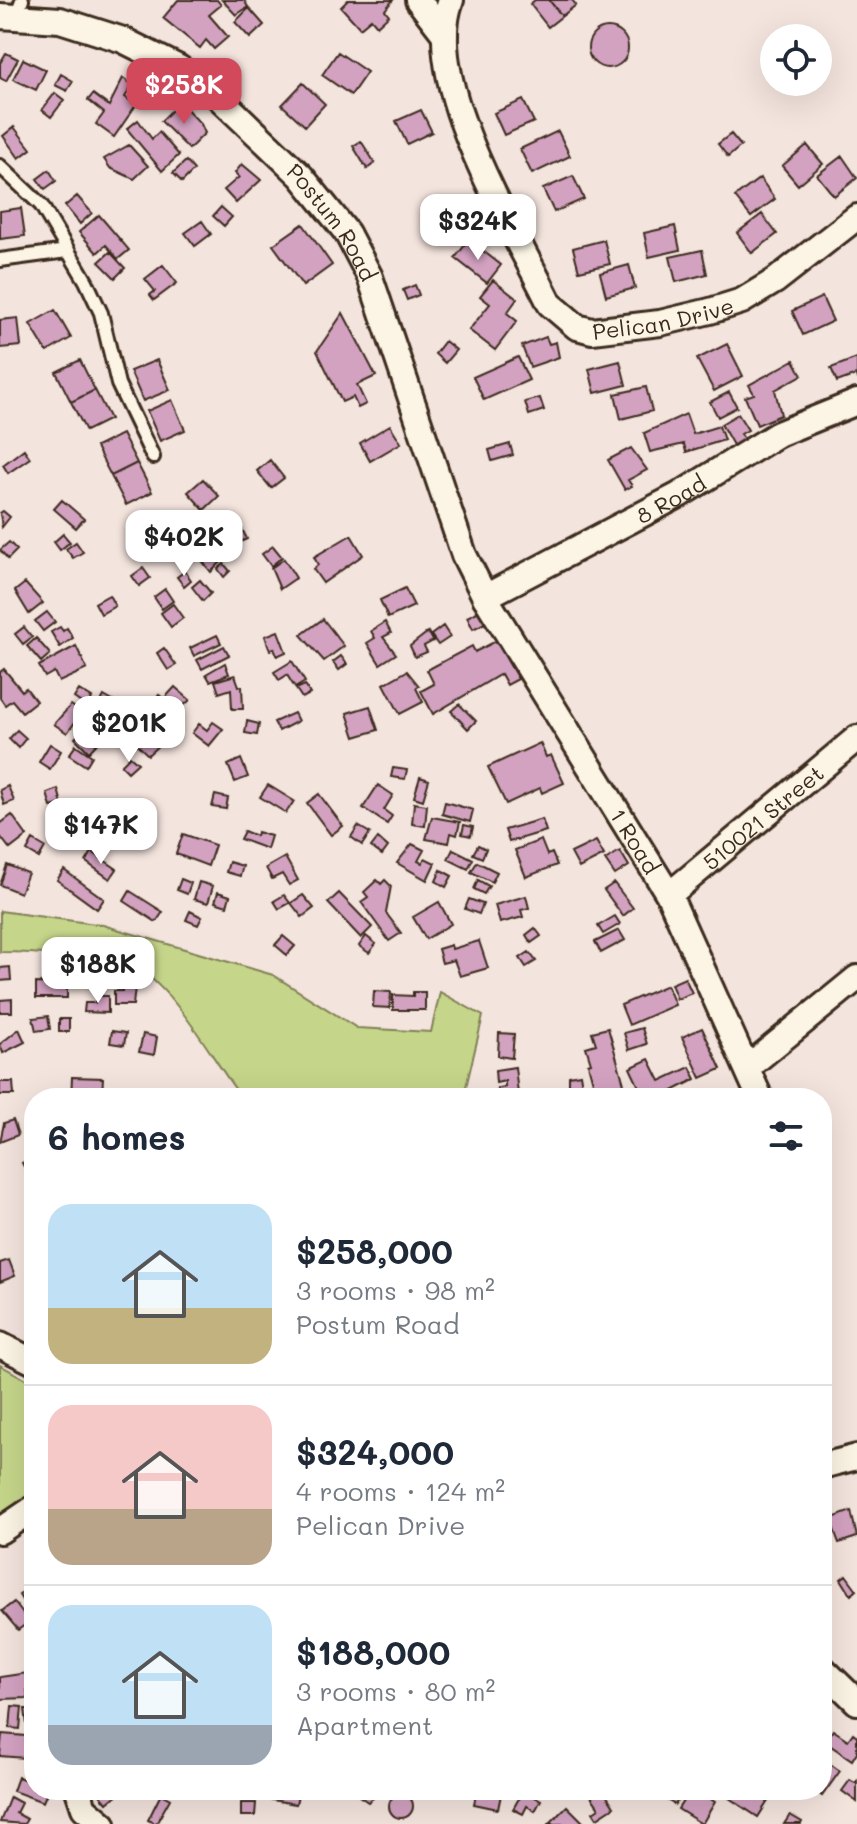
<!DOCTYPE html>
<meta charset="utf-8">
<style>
:root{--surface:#fff;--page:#f6f6f7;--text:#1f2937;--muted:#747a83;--line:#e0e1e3;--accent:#d1495b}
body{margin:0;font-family:Mali,sans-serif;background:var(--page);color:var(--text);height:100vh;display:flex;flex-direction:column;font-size:30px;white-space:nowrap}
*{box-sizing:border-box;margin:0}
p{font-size:26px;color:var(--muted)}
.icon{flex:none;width:44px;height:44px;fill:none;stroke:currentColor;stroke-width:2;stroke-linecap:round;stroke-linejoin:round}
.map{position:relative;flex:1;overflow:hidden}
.panel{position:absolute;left:24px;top:1088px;width:808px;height:712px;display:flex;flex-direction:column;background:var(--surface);border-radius:32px;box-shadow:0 8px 32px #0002}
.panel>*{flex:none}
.tools{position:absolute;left:760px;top:24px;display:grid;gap:16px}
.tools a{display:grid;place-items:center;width:72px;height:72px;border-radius:50%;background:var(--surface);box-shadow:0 8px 32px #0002;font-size:40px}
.price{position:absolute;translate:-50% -68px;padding:0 18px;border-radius:16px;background:#fff;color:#222;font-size:26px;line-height:52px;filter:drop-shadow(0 2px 4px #0008)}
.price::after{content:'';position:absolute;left:50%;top:48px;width:24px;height:18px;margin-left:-12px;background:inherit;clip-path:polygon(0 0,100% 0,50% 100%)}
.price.active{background:var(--accent);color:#fff}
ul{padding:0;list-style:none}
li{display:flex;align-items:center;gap:24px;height:200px;padding:0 24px}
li+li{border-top:2px solid var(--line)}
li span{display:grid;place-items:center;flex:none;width:224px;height:160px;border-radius:24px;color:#555}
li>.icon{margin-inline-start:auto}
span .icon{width:96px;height:96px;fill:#fffc;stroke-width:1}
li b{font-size:34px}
h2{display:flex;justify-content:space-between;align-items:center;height:96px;padding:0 24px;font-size:34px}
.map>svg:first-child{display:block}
.green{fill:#c5d68a;stroke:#808054;stroke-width:2}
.building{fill:#d3a2c1;stroke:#3b2a1e;stroke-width:2}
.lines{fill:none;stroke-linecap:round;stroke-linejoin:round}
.lane-casing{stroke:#3b2a1e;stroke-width:18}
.street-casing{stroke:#3b2a1e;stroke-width:30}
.lane{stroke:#fcf5e5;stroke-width:12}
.street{stroke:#fcf5e5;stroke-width:24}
.labels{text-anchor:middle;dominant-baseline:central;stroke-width:6;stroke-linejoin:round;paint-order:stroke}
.street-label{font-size:22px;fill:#3b2a1e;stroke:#fcf5e5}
</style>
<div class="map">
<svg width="857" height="1824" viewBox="0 0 857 1824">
<rect width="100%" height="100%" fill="#f4e4de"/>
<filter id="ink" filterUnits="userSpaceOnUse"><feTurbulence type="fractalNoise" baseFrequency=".0125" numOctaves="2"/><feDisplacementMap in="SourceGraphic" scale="16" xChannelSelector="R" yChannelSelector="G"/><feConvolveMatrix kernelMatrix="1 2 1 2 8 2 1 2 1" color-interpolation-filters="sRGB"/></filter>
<g filter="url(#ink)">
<!-- green -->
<path class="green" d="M0 911 103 925 273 975 357 1028 431 1032 440 992 483 1016 466 1087 471 1098H246L236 1090C208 1051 183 1004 145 973 128 959 25 952 0 952Z
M0 1365 34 1384V1492L0 1515Z"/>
<!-- building -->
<path class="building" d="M178 0H217L221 5 209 15 228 37 214 49 206 40 200 48 163 18Z
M222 0H244L248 7 236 15Z
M348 0H393L385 10 389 15 377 26 371 19 360 28 341 7Z
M535 0H549L562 16 548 27 530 4Z
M549 0H572L576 5 562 16Z
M249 8 264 25 250 38 235 22Z
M588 48a20 20 0 1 1 40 0a20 20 0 1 1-40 0Z
M338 52 367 72 351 95 322 75Z
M6 53 18 59 6 81 0 78V63Z
M23 59 46 70 36 90 13 79Z
M61 74 73 81 67 91 55 85Z
M123 78 133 85 125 97 136 105 114 137 96 124 104 113 88 100 93 94 109 106Z
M303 83 325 104 305 126 282 105Z
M55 93 64 100 51 117 42 110Z
M523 100 534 122 504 135 494 113Z
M180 102 201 124 205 133 189 149 161 121Z
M421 110 432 132 407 144 396 121Z
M138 120 152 139 159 132 179 155 162 171 127 129Z
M14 127 31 149 19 158 3 136Z
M558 131 570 156 532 174 520 149Z
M731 134 741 146 728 157 718 144Z
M361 141 375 163 367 169 353 146Z
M129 145 148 166 134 179 110 168 104 159Z
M807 145 823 164 798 185 782 166Z
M842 156 857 178 834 196 817 175Z
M186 161 194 170 182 182 173 173Z
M242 164 261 180 236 203 224 190 239 177 235 173Z
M49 170 56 181 45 189 37 179Z
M573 176 584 199 554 212 543 189Z
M760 178 775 199 751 217 735 197Z
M77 196 92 213 80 224 65 206Z
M221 207 232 217 224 226 213 216Z
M21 208 25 236 0 239V211Z
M762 214 777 234 752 253 737 233Z
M99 215 129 250 118 259 106 245 97 253 79 232Z
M202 221 211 234 195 246 185 233Z
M303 224 332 265 303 286 273 245Z
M675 226 680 250 649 257 644 233Z
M469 240 501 265 487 283 455 258Z
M604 240 610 264 579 271 573 248Z
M702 250 707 274 676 282 670 257Z
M110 252 125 268 115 278 99 262Z
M163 265 177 283 154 300 150 295 155 291 145 279Z
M629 265 635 288 606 296 600 273Z
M493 280 517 299 507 313 517 321 495 350 469 330 490 304 480 296Z
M415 285 419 295 407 300 403 290Z
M822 297 833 321 803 335 792 311Z
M55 310 71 338 47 352 30 324Z
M343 313 376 376 357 385 366 404 358 408 353 397 342 402 317 351Z
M18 318 21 346 0 348V320Z
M546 337 549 344 556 342 559 357 530 367 522 346Z
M445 341 456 350 445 363 435 354Z
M727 344 743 376 714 391 697 359Z
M518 357 529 380 484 400 473 377Z
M857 358V379L856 375 837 382 831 368Z
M80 360 95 390 71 402 56 372Z
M157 360 170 390 143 401 130 371Z
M794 360 802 375 775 390 781 415 757 425 745 397 754 394 749 385Z
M620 361 626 385 595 393 589 369Z
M646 387 652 411 621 419 615 394Z
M95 390 110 419 86 431 71 402Z
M729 392 737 407 718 417 710 402Z
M540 398 544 410 529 415 525 402Z
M172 400 185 430 160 441 147 411Z
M686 414 693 434 719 426 724 440 686 452 684 444 650 452 644 433Z
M738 414 748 430 741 434 745 441 734 447 721 424Z
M390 425 401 443 370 461 360 443Z
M122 434 137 463 111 476 96 447Z
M510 444 513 455 492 461 489 450Z
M631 448 647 470 628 480 632 486 625 490 608 460Z
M24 449 30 458 8 473 3 465Z
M270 460 284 478 271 488 257 471Z
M137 463 152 492 126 505 111 476Z
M203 479 219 496 204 510 188 492Z
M62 500 84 519 76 528 54 509Z
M3 511 10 517 2 527 0 513Z
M221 514 225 522 236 517 247 539 236 544 233 537 222 543 210 520Z
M154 533 161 542 142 557 132 544 143 535 146 540Z
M63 534 70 542 60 550 54 542Z
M351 535 363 555 323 583 313 569 318 565 314 557Z
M200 538 222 561 211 572 191 547Z
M9 542 17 550 8 559 0 550Z
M76 542 83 552 73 558 66 549Z
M273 546 282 557 271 566 262 554Z
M284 559 296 578 280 589 271 568Z
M224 564 230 571 224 577 218 569Z
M143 568 150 578 139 586 132 576Z
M185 571 191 580 184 586 177 577Z
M200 580 211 593 203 601 192 587Z
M25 583 43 603 29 614 15 591Z
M405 588 414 606 388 618 380 600Z
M165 589 173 601 162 609 154 597Z
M109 595 115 606 101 614 95 603Z
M173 604 183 618 171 627 161 613Z
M479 611 485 623 473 629 467 617Z
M47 612 55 622 43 631 35 621Z
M323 619 344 646 324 661 301 635Z
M385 622 391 633 383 637 396 654 380 664 367 643 375 638 371 631Z
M443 626 450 637 438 645 431 635Z
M24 627 32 637 23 644 15 634Z
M60 627 63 631 67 628 73 638 60 647 51 632Z
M278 631 286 652 277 656 274 648 270 650 265 636Z
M428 632 433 641 424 646 427 652 415 657 410 646Z
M217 635 221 643 194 656 190 648Z
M36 638 50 654 41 662 27 646Z
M496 641 518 679 507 685 501 674 433 714 421 691 434 684 427 670 472 646 475 652Z
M76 646 87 669 59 682 54 672 45 677 39 666Z
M224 646 229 655 202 669 197 660Z
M164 648 176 665 168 670 157 653Z
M341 656 347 664 339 670 333 662Z
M292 661 305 682 295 688 287 675 279 680 274 672Z
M225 663 229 674 210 681 206 674Z
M4 669 22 691 26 688 36 701 22 712 12 700 5 705 0 698V672Z
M407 671 419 686 416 688 423 702 400 714 384 684Z
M235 675 239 686H242L243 709H232L231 689 219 693 215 681Z
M305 685 310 694 302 698 296 689Z
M175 687 190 700 164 723 152 712 157 708 152 703 159 695 164 699Z
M79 690 92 698 87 707 74 698Z
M104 696 123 707 109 731 97 724 104 713 97 709Z
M459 704 476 721 468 729 451 711Z
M71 705 82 713 67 733 54 724Z
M370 706 378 730 355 737 347 713Z
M294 713 298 721 279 731 274 722Z
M93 720 106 734 89 752 75 738Z
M247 721 259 724 257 735 245 733Z
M213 722 223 729 209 746 192 733 199 724 207 730Z
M138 723 160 744 148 755 127 735Z
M17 730 26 738 18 748 9 739Z
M540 743 546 757 551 755 564 783 542 793 540 788 506 804 488 767Z
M50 744 61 751 50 769 39 762Z
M76 745 92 756 86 766 69 755Z
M130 756 138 763 128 772 121 765Z
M241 759 248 777 235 782 228 765Z
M393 768 407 770 405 779 391 777Z
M420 777 429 780 423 800 414 797Z
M268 785 294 801 286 813 260 797Z
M378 785 393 795 384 810 392 816 387 824 363 808Z
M8 786 14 801 4 805 0 790Z
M58 789 62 804 51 807 47 793Z
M319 794 343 826 331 835 307 803Z
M215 795 228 798 226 809 212 807Z
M445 802 473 810 470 822 442 814Z
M414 803 427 805 425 826 412 824Z
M81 809 88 815 82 822 75 815Z
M12 815 27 836 10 849 0 836V824Z
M90 817 100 824 94 833 84 825Z
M432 817 460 822 457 835 451 833 449 843 426 839Z
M542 819 546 831 509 842 505 830Z
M464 825 473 827 471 836 462 834Z
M358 826 370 833 362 845 351 837Z
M244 831 256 836 257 832 271 836 267 849 240 839Z
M183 834 215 845 208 866 176 854Z
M378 838 388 847 382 855 371 847Z
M33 840 45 847 39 858 27 851Z
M541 840 547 855 552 853 557 865 526 877 515 850Z
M596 841 604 855 579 868 571 853Z
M412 844 424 850 418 861 422 863 425 858 435 863 427 880 397 863Z
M478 845 486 849 482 858 473 854Z
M453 849 473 859 468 869 448 859Z
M620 851 629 866 615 875 605 860Z
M92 852 117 869 110 879 86 862Z
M285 857 298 880 289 885 282 874 272 879 266 868Z
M229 862 243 866 240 876 226 872Z
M477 862 497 872 492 882 471 872Z
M7 865 28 873 20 893 0 885Z
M64 870 104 899 97 909 57 880Z
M441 870 452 876 446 887 436 881Z
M181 879 191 883 187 894 177 890Z
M377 880 381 884 385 880 391 886 386 913 401 933 389 941 361 902 368 897 364 892Z
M478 880 489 886 484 894 474 889Z
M199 882 213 886 208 903 194 899Z
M614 883 633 908 623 916 604 890Z
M130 891 163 912 156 922 124 901Z
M218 892 230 896 227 906 215 902Z
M339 893 372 927 361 938 328 903Z
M284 895 290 903 279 909 274 901Z
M303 895 314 908 302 917 291 903Z
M526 896 529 908 521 910 523 917 500 923 495 905Z
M469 899 483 904 479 914 465 909Z
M439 902 451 924 426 939 413 917Z
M190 911 202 917 198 925 186 920Z
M615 916 620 924 603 934 598 926Z
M535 928 541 936 531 943 526 935Z
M619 930 625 940 601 953 595 942Z
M283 936 295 946 287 955 275 945Z
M366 936 376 944 369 953 359 946Z
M479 941 488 968 460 976 454 960 442 963 438 949 451 945 452 949Z
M529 952 536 961 526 967 520 958Z
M10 967 11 980 0 981V968Z
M55 976H67V998H36V983L55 984Z
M685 978 692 993 677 999 671 984Z
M667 985 675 1005 629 1025 621 1005Z
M122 986 135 987 133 1005H114V991H122Z
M374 991 391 992 390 1008 373 1007Z
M413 992H425V1010H393V995L413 996Z
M95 996H108V1013L84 1012 85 1003H95Z
M12 999V1012H0V1000Z
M48 1016 50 1029 36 1031 33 1018Z
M59 1019H69V1032H59Z
M608 1028 628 1098H615L614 1093 597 1098 588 1064 591 1063 586 1047 596 1044 592 1032Z
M642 1028 647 1044 629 1050 624 1033Z
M702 1028 721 1069 701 1078 682 1037Z
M19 1029 25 1042 3 1053 0 1044Z
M112 1031 126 1033 124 1045 110 1043Z
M499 1033 514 1034 512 1058 498 1056Z
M143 1034 157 1037 154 1055 139 1052Z
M649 1059 660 1081 690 1067 696 1079 659 1098H634L633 1095 641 1091 630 1068Z
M515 1067 518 1094 499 1097 497 1088 505 1087V1081L496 1083 495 1070Z
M580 1074 584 1098H569V1076Z
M72 1077 103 1078 102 1095 116 1098H71Z
M0 1082H13L14 1095H0Z
M153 1090 164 1094 163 1098H150Z
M13 1120 18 1135 0 1142 4 1123Z
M34 1157V1181H32L22 1163Z
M9 1260 15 1276 0 1282V1263Z
M851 1511 857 1537 839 1543 830 1519Z
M846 1575 857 1590 851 1595 841 1579Z
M34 1586V1606L28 1610 19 1595Z
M14 1602 29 1622 18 1630 2 1611Z
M34 1672V1689L27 1690 28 1698 0 1699V1677Z
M12 1706 22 1707 20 1729 10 1728Z
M25 1709H34V1724L27 1725Z
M833 1730 848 1740 853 1733 857 1736V1752L852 1760 825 1742Z
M30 1733H34V1755H28Z
M2 1734 26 1736 25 1758 0 1756Z
M822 1758 840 1771 822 1796 814 1790H822Z
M18 1777 34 1783V1790H48L43 1802 13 1791Z
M850 1780 855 1783 857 1781V1802L842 1791Z
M96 1790H114L118 1794 107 1803Z
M274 1790H299L296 1804 272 1800Z
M358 1790H377V1795L368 1802 359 1796Z
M477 1790H502L498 1809 474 1804Z
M587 1790H603L614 1807 597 1818 593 1812 599 1808Z
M670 1790H684L675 1805 665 1799Z
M690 1790H697L715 1802 702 1824 678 1809Z
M730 1790H758L770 1798 758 1817 726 1796Z
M523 1791 541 1800 535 1811 527 1806 523 1814 513 1809Z
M389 1806a12 12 0 1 1 24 0a12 12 0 1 1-24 0Z
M161 1794 170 1799 156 1824 148 1820Z
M10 1797 21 1803 16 1813 27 1819 24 1824 0 1822Z
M241 1803H256L255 1816H241Z
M567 1806 585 1824H549Z
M790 1815 802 1822 801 1824H784Z"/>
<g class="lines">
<!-- lane casing -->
<g class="lane-casing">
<path id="lane" d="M16 16 22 0
M0 166 41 205 86 281 101 313 118 384 153 457
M0 260 67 251"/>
</g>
<!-- street casing -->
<g class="street-casing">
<g id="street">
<path d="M418 0 445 35"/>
<path id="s1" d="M451 0C420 81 514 229 550 304L577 327 592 331 660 323 710 311 742 301 775 281 857 217"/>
<path id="s2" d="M0 16 60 20 123 40 179 68 211 90 301 176 347 233 370 277 464 555 485 597 669 895 760 1098"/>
<path id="s3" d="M485 597 679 495 778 434 857 402"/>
<path id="s4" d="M669 895 857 738"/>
<path d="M748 1067 857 978"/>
<path d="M0 1345 34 1362"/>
<path d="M822 1466 857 1457"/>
<path d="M0 1531 34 1508"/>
<path d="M822 1668 857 1702"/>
<path d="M78 1790 84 1808 103 1824"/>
</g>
</g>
<!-- lane -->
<use href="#lane" class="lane"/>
<!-- street -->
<use href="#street" class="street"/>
</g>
</g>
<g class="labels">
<!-- street labels -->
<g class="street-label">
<text stroke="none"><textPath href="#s2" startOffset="408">Postum Road</textPath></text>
<text stroke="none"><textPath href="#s1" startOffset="450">Pelican Drive</textPath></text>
<text stroke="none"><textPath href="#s3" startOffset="210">8 Road</textPath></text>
<text stroke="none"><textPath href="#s4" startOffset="122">510021 Street</textPath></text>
<text stroke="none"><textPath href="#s2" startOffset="1102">1 Road</textPath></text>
</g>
</g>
</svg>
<div class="tools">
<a><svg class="icon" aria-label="locate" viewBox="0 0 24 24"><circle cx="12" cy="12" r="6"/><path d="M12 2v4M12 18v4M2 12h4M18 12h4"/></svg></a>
</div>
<b class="price active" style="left:184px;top:126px">$258K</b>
<b class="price" style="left:478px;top:262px">$324K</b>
<b class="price" style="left:184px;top:578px">$402K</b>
<b class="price" style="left:129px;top:764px">$201K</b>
<b class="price" style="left:101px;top:866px">$147K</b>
<b class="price" style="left:98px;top:1005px">$188K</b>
<section class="panel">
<h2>6 homes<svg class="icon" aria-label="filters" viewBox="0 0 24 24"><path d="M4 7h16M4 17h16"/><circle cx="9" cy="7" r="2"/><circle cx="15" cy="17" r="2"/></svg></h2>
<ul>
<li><span style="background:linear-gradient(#bfe0f5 65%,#c2b280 0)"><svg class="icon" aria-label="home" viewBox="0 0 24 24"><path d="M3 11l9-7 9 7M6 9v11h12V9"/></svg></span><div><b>$258,000</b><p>3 rooms · 98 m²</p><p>Postum Road</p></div></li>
<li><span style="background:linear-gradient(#f6c9c9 65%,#b9a48a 0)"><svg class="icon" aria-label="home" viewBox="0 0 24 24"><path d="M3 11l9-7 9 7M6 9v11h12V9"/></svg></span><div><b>$324,000</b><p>4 rooms · 124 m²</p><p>Pelican Drive</p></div></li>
<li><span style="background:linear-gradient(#bfe0f5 75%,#9aa5b1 0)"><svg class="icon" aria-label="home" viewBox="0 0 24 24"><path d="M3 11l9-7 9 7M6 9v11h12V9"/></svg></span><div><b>$188,000</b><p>3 rooms · 80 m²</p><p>Apartment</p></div></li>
</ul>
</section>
</div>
